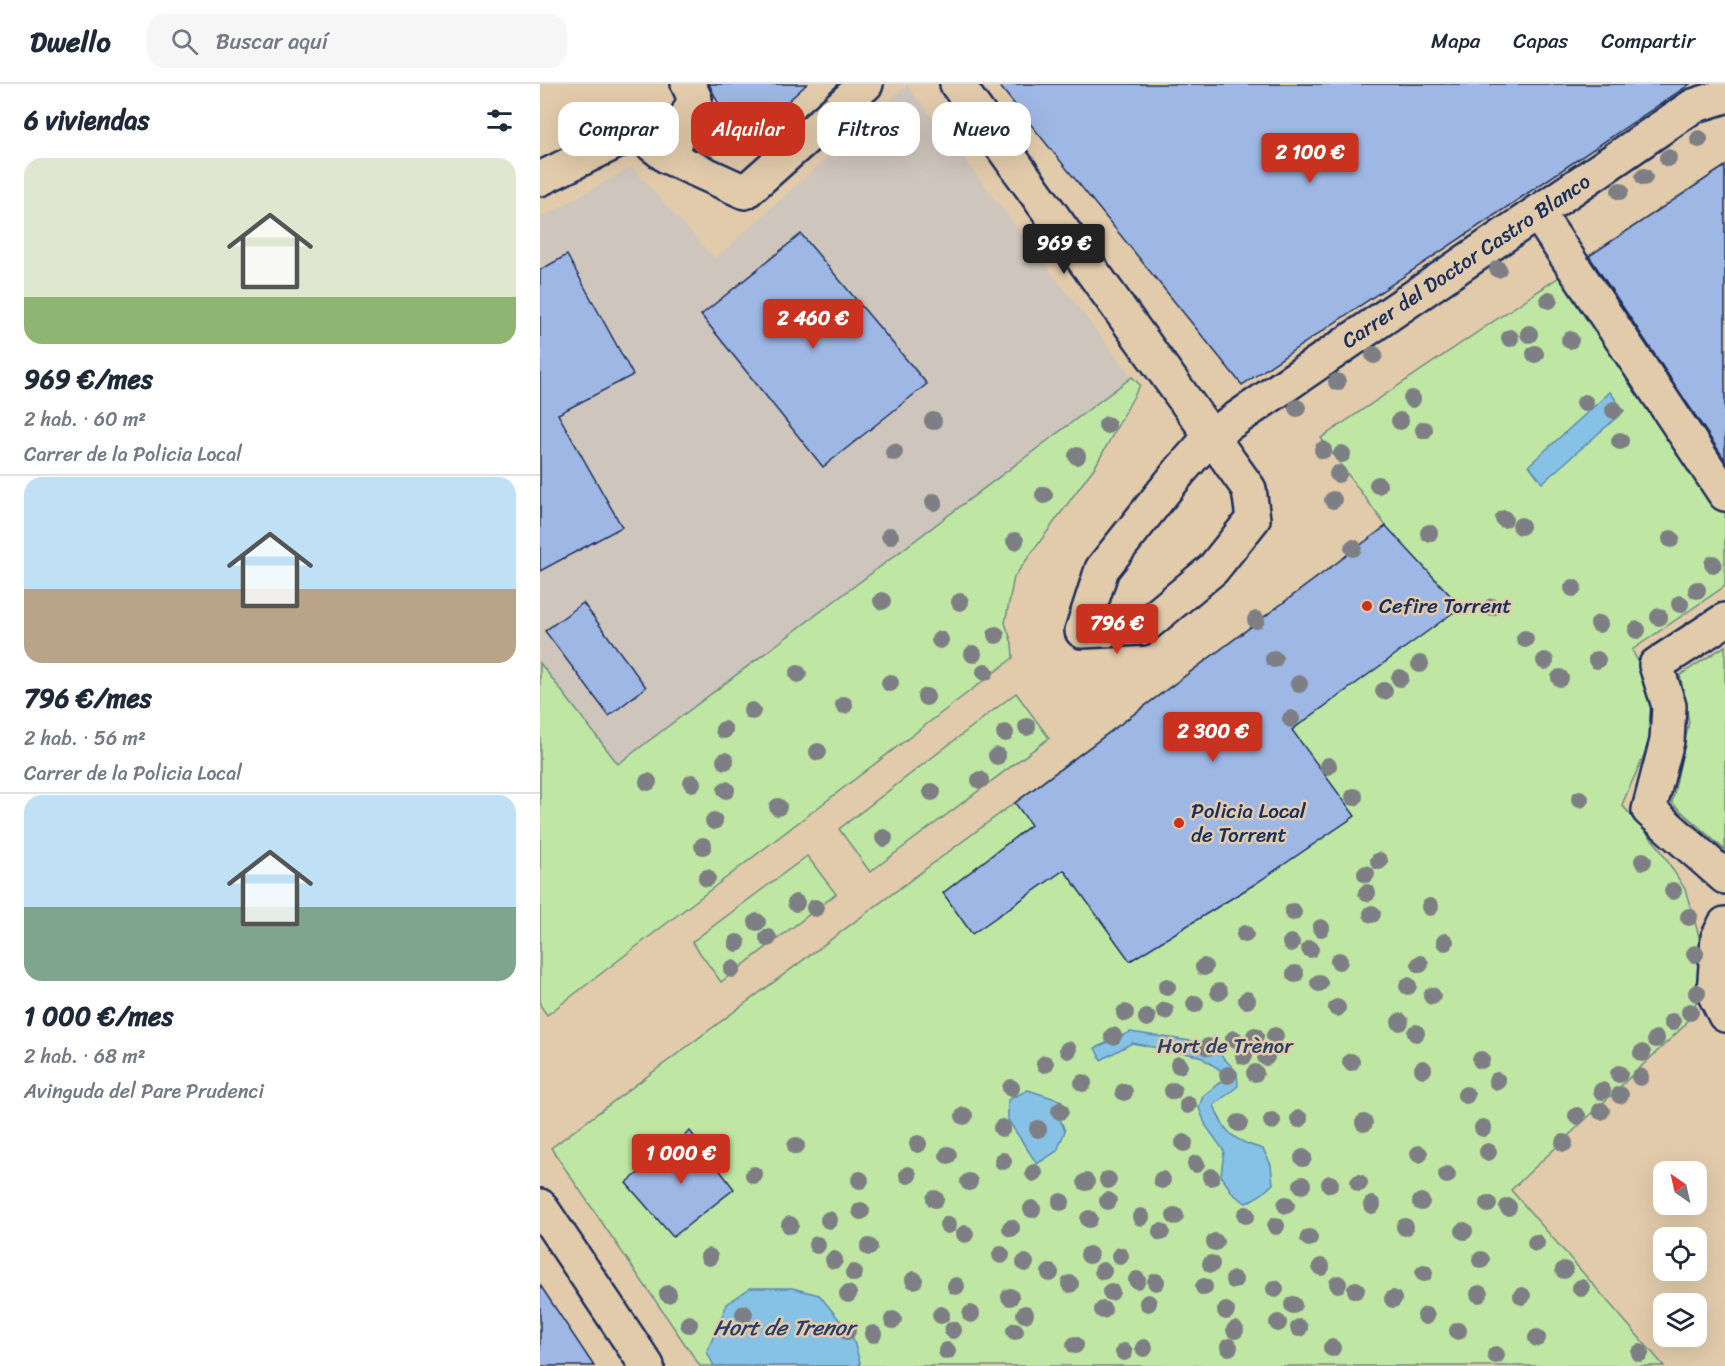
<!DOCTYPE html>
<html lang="es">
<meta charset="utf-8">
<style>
:root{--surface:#fff;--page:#f6f6f7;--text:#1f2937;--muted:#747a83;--line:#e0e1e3;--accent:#c8321e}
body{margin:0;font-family:Sriracha,sans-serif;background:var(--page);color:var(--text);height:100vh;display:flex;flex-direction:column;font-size:22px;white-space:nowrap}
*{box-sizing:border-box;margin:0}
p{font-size:20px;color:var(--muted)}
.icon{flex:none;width:33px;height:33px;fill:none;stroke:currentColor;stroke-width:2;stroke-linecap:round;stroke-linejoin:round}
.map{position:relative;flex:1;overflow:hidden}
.panel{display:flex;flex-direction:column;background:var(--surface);width:540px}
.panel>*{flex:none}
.top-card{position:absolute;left:18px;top:18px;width:570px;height:54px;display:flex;gap:12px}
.needle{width:39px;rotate:326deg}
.controls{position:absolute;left:1113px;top:1077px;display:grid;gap:12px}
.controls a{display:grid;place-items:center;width:54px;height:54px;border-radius:12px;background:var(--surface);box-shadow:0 6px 24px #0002;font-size:30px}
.price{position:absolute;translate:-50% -51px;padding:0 14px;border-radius:6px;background:var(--accent);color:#fff;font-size:20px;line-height:39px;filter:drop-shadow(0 2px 3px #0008)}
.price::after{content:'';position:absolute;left:50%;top:36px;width:18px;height:14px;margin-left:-9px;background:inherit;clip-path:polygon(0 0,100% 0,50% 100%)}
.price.selected{background:#222;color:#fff}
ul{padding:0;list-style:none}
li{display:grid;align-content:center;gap:12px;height:318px;padding:0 24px}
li+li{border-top:2px solid var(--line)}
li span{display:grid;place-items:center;height:186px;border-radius:18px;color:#555}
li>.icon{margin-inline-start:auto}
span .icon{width:108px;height:108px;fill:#fffc;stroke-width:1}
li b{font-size:26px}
h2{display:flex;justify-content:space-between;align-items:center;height:72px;padding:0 24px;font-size:26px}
.chip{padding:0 21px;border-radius:18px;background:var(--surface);box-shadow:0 6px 24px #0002;font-size:21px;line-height:54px}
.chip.selected{background:var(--accent);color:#fff}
header{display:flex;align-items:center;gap:36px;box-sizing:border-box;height:84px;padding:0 30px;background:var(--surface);border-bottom:2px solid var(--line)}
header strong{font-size:28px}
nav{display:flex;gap:33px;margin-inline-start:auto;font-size:21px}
.search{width:420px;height:54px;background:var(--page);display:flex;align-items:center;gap:15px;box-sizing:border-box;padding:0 21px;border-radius:18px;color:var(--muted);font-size:22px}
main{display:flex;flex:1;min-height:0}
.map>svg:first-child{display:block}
.built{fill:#cec5bc}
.green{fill:#bfe7a3;stroke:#6d8b80;stroke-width:1.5}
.water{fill:#86c2e6;stroke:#5b87b0;stroke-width:1.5}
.building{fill:#9fb7e4;stroke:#1b2f5e;stroke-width:1.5}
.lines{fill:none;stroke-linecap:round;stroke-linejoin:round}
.minor-casing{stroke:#1b2f5e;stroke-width:38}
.minor{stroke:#e2cbab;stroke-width:33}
.tree{fill:#7d7f84}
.poi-dot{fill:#c8321e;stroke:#e2cbab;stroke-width:2}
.labels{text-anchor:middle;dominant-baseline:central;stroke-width:5;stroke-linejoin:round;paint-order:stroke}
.street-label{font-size:21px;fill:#1b2f5e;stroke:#e2cbab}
.poi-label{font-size:21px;fill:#1b2f5e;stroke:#e2cbab;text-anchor:start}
.park-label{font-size:21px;fill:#2b4165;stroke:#e2cbab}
.water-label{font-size:22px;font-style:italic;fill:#263e6c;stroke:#e2cbab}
</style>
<header>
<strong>Dwello</strong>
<div class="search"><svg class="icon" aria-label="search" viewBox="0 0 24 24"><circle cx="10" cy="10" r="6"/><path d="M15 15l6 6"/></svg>Buscar aquí</div>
<nav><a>Mapa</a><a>Capas</a><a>Compartir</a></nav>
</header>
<main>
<section class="panel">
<h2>6 viviendas<svg class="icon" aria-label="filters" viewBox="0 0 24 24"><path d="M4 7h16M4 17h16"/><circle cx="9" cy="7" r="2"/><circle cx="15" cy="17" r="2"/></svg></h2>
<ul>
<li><span style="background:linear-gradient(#dfe7d0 75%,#8fb573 0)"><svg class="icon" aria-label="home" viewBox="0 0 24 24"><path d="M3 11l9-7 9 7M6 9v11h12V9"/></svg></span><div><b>969 €/mes</b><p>2 hab. · 60 m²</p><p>Carrer de la Policia Local</p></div></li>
<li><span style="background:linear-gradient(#bfe0f5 60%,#b9a48a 0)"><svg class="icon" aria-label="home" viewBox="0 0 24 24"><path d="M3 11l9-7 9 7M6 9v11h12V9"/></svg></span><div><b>796 €/mes</b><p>2 hab. · 56 m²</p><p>Carrer de la Policia Local</p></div></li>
<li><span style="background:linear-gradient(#bfe0f5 60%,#7fa58c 0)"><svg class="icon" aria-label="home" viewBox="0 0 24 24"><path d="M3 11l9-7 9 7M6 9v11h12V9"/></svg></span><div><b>1 000 €/mes</b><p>2 hab. · 68 m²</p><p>Avinguda del Pare Prudenci</p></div></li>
</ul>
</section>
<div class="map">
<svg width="1185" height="1282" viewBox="0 0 1185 1282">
<rect width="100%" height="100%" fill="#e2cbab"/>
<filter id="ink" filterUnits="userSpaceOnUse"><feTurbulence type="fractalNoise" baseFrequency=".0167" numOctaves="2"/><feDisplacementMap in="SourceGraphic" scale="12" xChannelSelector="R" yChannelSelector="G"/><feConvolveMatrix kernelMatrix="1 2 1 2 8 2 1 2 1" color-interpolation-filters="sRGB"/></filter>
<g filter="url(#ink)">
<!-- built -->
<path class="built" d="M367 1 592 293 75 682 0 581V134L92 83 175 175Z"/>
<!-- green -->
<path class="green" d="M1028 187 1185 422V502L1092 566C1108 595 1119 627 1108 660 1101 681 1090 700 1082 721L1118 762 1145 805 1159 852 1164 902 1145 941 971 1106 1124 1282H160L11 1064 846 442 781 354Z
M592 293 600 301 556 381 474 493 465 539 472 559 473 574 7 931 0 921V579L78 680Z
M1185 562V766L1132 719 1149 638 1140 591Z
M476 609 509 654 330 788 299 745Z
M267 772 296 810 181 898 152 858Z"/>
<!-- water -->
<path class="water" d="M1070 308 1084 327 1002 399 989 381Z
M590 948 664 959 680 970 697 988 698 1002 674 1021C684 1050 695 1057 723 1065L731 1081 733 1100 722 1110 706 1119 693 1110 681 1092 684 1067 666 1042 659 1024 663 1012 684 995 679 985 659 972 592 959 561 976 555 964Z
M488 1006 522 1017 517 1028 525 1047 517 1067 497 1080 468 1036V1016Z
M210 1204H252L279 1211 312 1251 320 1278 319 1282H174L167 1268 187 1220Z"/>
<!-- building -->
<path class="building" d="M169 0H267L199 62Z
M458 0H1150L702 301Z
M1185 82V376L1049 172Z
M261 150 387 300 283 383 161 231Z
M27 171 93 291 18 330 82 443 0 487V186Z
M846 442 921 523 752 646 815 732 715 800 590 877 524 786 432 850 403 809 491 741 475 719Z
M43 519 106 603 69 632 5 547Z
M150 1047 194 1105 133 1153 86 1099Z
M0 1201 54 1282H0Z"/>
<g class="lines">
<!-- minor casing -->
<g class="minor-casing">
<path id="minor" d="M417 0 671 352 709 405 713 435 673 485 602 544 542 547 562 485 640 387 671 352 1153 22 1185 12
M128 73 155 15 148 0
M0 95 96 48 128 73 205 108 326 0
M997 128 1185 410
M1185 536 1116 581 1129 622 1127 657 1109 726 1185 793
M1185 840 1178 854 1174 909 1185 931
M0 1122 107 1282"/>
</g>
<!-- minor -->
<use href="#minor" class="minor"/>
</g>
<!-- trees -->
<g class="tree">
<circle cx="1159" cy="55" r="9"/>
<circle cx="1128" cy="74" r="9"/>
<circle cx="1104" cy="93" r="9"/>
<circle cx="1080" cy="107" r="9"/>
<circle cx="958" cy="185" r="9"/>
<circle cx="1009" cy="216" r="9"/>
<circle cx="989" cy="250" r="9"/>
<circle cx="970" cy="254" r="9"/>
<circle cx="1030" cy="256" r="9"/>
<circle cx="995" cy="270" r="9"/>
<circle cx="834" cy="271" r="9"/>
<circle cx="797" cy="298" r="9"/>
<circle cx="872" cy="315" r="9"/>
<circle cx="1045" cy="319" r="9"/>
<circle cx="757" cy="324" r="9"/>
<circle cx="1074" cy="326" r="9"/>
<circle cx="393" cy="337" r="9"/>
<circle cx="860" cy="337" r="9"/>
<circle cx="567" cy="341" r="9"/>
<circle cx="884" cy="346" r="9"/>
<circle cx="1080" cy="357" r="9"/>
<circle cx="783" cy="366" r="9"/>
<circle cx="354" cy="368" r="9"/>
<circle cx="802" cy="370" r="9"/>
<circle cx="537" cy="372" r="9"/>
<circle cx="798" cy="390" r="9"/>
<circle cx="838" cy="401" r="9"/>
<circle cx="504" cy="411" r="9"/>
<circle cx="793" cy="416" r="9"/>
<circle cx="394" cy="418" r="9"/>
<circle cx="964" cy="435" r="9"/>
<circle cx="981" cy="442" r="9"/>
<circle cx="889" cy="449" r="9"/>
<circle cx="350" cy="452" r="9"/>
<circle cx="1131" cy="455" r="9"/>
<circle cx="475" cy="457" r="9"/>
<circle cx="813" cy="464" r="9"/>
<circle cx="1173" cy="480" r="9"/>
<circle cx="1033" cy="504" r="9"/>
<circle cx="1157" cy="506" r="9"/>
<circle cx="342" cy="517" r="9"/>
<circle cx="420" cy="518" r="9"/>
<circle cx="1140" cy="520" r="9"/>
<circle cx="952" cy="523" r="9"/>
<circle cx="1119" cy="533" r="9"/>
<circle cx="716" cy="536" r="9"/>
<circle cx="1059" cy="540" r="9"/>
<circle cx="1097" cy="546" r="9"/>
<circle cx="456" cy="551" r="9"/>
<circle cx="985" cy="555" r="9"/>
<circle cx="400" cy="556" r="9"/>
<circle cx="433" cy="570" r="9"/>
<circle cx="734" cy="575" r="9"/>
<circle cx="1057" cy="576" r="9"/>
<circle cx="1005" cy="577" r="9"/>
<circle cx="880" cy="580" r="9"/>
<circle cx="445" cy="588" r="9"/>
<circle cx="258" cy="590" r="9"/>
<circle cx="860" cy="594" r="9"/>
<circle cx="1020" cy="594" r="9"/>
<circle cx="350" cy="599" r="9"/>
<circle cx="759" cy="600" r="9"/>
<circle cx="844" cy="607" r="9"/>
<circle cx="386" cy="613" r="9"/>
<circle cx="304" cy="621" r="9"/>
<circle cx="212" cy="627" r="9"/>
<circle cx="751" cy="635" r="9"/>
<circle cx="487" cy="643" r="9"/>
<circle cx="184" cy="646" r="9"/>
<circle cx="465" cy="649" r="9"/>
<circle cx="278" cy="668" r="9"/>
<circle cx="457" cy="672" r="9"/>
<circle cx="185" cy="677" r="9"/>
<circle cx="788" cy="682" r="9"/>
<circle cx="440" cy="696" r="9"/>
<circle cx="108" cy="698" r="9"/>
<circle cx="152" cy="699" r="9"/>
<circle cx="186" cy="706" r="9"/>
<circle cx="392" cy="708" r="9"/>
<circle cx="814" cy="713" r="9"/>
<circle cx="1040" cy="715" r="9"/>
<circle cx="238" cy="723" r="9"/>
<circle cx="174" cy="737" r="9"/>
<circle cx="344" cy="754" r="9"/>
<circle cx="163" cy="762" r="9"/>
<circle cx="839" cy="777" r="9"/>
<circle cx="1103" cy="777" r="9"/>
<circle cx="826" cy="790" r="9"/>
<circle cx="167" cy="794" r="9"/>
<circle cx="1133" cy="807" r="9"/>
<circle cx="827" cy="809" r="9"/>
<circle cx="256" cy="819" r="9"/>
<circle cx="890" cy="823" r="9"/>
<circle cx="275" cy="824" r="9"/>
<circle cx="753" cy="828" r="9"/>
<circle cx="832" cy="830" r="9"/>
<circle cx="1149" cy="833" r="9"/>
<circle cx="217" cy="838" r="9"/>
<circle cx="781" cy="844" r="9"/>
<circle cx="705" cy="850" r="9"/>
<circle cx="228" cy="854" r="9"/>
<circle cx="905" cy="858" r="9"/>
<circle cx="197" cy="859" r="9"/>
<circle cx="751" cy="859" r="9"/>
<circle cx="770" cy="865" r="9"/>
<circle cx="1155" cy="870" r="9"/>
<circle cx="799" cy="877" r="9"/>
<circle cx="880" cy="880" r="9"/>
<circle cx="664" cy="883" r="9"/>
<circle cx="192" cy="885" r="9"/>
<circle cx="755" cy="890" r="9"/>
<circle cx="779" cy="899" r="9"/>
<circle cx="868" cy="902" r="9"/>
<circle cx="627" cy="903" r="9"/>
<circle cx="679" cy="908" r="9"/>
<circle cx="1157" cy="909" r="9"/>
<circle cx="892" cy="912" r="9"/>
<circle cx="707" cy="916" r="9"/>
<circle cx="655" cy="920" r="9"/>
<circle cx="797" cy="924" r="9"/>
<circle cx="625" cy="927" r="9"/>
<circle cx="1150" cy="928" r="9"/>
<circle cx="585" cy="929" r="9"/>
<circle cx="607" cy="934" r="9"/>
<circle cx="860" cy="938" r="9"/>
<circle cx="1132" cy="938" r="9"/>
<circle cx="876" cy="949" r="9"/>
<circle cx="573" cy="952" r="9"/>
<circle cx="715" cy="952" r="9"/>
<circle cx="735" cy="952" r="9"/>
<circle cx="694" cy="955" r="9"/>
<circle cx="1116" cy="955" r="9"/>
<circle cx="668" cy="963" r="9"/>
<circle cx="528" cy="966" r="9"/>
<circle cx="1102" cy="969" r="9"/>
<circle cx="704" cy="972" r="9"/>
<circle cx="726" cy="973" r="9"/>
<circle cx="941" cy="976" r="9"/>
<circle cx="811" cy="978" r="9"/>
<circle cx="505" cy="980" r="9"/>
<circle cx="639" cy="981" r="9"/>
<circle cx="883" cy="985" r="9"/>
<circle cx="715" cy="989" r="9"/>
<circle cx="1079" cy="990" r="9"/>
<circle cx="688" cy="991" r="9"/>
<circle cx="1100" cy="993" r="9"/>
<circle cx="957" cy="997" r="9"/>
<circle cx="543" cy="999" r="9"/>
<circle cx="471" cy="1004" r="9"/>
<circle cx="633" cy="1007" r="9"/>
<circle cx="1062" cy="1007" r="9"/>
<circle cx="584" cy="1008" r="9"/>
<circle cx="926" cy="1011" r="9"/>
<circle cx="1080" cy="1011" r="9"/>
<circle cx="648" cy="1021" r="9"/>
<circle cx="520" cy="1027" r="9"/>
<circle cx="1061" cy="1027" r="9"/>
<circle cx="424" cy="1032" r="9"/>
<circle cx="1037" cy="1032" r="9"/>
<circle cx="759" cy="1035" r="9"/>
<circle cx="732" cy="1037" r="9"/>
<circle cx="699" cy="1039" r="9"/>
<circle cx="824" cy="1039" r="9"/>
<circle cx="462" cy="1044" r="9"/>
<circle cx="943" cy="1044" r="9"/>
<circle cx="498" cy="1045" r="9"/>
<circle cx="644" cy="1059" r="9"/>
<circle cx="1024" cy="1059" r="9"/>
<circle cx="378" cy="1060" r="9"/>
<circle cx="256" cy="1062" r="9"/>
<circle cx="948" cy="1068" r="9"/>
<circle cx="879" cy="1070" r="9"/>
<circle cx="408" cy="1071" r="9"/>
<circle cx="763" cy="1074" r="9"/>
<circle cx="463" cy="1077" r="9"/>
<circle cx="656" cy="1080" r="9"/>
<circle cx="494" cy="1089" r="9"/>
<circle cx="214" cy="1091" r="9"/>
<circle cx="368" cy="1091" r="9"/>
<circle cx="907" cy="1091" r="9"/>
<circle cx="671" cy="1093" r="9"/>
<circle cx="320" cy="1096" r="9"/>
<circle cx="568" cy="1096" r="9"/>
<circle cx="622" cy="1096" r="9"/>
<circle cx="429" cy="1098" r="9"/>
<circle cx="546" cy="1098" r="9"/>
<circle cx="819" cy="1099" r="9"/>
<circle cx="790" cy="1100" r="9"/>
<circle cx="762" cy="1101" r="9"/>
<circle cx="395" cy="1115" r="9"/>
<circle cx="568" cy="1117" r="9"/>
<circle cx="521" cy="1118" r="9"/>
<circle cx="881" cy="1118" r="9"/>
<circle cx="948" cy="1120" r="9"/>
<circle cx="746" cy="1121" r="9"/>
<circle cx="832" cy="1121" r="9"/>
<circle cx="968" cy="1123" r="9"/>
<circle cx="492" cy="1125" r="9"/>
<circle cx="321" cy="1127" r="9"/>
<circle cx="706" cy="1131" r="9"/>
<circle cx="635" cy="1132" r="9"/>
<circle cx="601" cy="1133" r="9"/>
<circle cx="549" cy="1135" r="9"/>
<circle cx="289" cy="1136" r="9"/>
<circle cx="250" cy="1141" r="9"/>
<circle cx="408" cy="1141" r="9"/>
<circle cx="736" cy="1142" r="9"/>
<circle cx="865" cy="1143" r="9"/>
<circle cx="471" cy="1144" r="9"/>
<circle cx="924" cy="1147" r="9"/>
<circle cx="621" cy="1148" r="9"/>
<circle cx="425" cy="1150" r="9"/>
<circle cx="769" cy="1154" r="9"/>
<circle cx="675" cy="1158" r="9"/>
<circle cx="996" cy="1159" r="9"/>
<circle cx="277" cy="1161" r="9"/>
<circle cx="329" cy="1163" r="9"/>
<circle cx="461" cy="1171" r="9"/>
<circle cx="549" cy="1171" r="9"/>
<circle cx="580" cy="1172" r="9"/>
<circle cx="169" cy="1173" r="9"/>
<circle cx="294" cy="1176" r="9"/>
<circle cx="941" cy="1176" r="9"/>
<circle cx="485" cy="1179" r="9"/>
<circle cx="671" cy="1180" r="9"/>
<circle cx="781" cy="1183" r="9"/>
<circle cx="1024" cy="1186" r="9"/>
<circle cx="563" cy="1187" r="9"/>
<circle cx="314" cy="1189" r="9"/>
<circle cx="510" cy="1189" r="9"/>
<circle cx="884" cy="1189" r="9"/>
<circle cx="374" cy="1196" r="9"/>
<circle cx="597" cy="1196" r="9"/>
<circle cx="694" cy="1196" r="9"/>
<circle cx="616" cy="1198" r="9"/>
<circle cx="530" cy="1200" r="9"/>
<circle cx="798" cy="1200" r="9"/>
<circle cx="416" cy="1202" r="9"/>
<circle cx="664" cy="1203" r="9"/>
<circle cx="1041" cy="1204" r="9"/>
<circle cx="735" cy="1205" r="9"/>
<circle cx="816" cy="1206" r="9"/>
<circle cx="571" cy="1208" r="9"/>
<circle cx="128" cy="1210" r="9"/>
<circle cx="308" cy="1210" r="9"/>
<circle cx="939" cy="1210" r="9"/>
<circle cx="982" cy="1212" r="9"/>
<circle cx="470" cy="1213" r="9"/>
<circle cx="853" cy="1215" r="9"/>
<circle cx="608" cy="1219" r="9"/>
<circle cx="753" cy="1221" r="9"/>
<circle cx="563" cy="1226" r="9"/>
<circle cx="686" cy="1227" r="9"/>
<circle cx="204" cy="1230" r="9"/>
<circle cx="431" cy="1230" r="9"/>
<circle cx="485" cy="1230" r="9"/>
<circle cx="401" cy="1231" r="9"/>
<circle cx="886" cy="1232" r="9"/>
<circle cx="353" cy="1236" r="9"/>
<circle cx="738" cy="1239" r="9"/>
<circle cx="149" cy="1240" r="9"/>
<circle cx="759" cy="1244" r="9"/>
<circle cx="413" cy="1246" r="9"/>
<circle cx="695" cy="1246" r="9"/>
<circle cx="307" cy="1247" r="9"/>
<circle cx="475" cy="1247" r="9"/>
<circle cx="918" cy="1247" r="9"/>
<circle cx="333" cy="1250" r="9"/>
<circle cx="997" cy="1254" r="9"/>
<circle cx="535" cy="1261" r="9"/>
<circle cx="689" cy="1263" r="9"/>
<circle cx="604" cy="1264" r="9"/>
<circle cx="792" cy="1264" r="9"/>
<circle cx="407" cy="1267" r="9"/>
<circle cx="584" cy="1268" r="9"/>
<circle cx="1100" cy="1269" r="9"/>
<circle cx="956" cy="1271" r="9"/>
</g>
</g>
<!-- markers -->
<g class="poi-dot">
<circle cx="827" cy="522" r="6"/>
<circle cx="639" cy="739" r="6"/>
</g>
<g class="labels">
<!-- street labels -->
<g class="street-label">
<text transform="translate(926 177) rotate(-34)">Carrer del Doctor Castro Blanco</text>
</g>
<!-- poi labels -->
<g class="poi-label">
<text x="839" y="522">Cefire Torrent</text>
<text x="651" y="727">Policia Local<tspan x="651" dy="24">de Torrent</tspan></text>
</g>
<!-- park labels -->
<g class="park-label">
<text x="685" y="962">Hort de Trènor</text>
</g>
<!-- water labels -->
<g class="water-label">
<text x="244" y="1243">Hort de Trenor</text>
</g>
</g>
</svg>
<div class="controls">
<a><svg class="needle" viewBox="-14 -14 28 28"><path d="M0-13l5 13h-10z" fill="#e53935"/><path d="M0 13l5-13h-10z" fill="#747a83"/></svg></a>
<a><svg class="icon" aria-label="locate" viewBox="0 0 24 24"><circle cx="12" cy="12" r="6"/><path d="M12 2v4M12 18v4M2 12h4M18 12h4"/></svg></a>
<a><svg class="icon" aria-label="layers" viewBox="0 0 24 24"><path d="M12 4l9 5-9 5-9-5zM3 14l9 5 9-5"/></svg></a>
</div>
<b class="price" style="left:770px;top:100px">2 100 €</b>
<b class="price selected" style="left:524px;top:191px">969 €</b>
<b class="price" style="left:273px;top:266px">2 460 €</b>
<b class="price" style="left:577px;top:571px">796 €</b>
<b class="price" style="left:673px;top:679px">2 300 €</b>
<b class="price" style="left:141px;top:1101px">1 000 €</b>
<div class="top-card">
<a class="chip">Comprar</a>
<a class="chip selected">Alquilar</a>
<a class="chip">Filtros</a>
<a class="chip">Nuevo</a>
</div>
</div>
</main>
